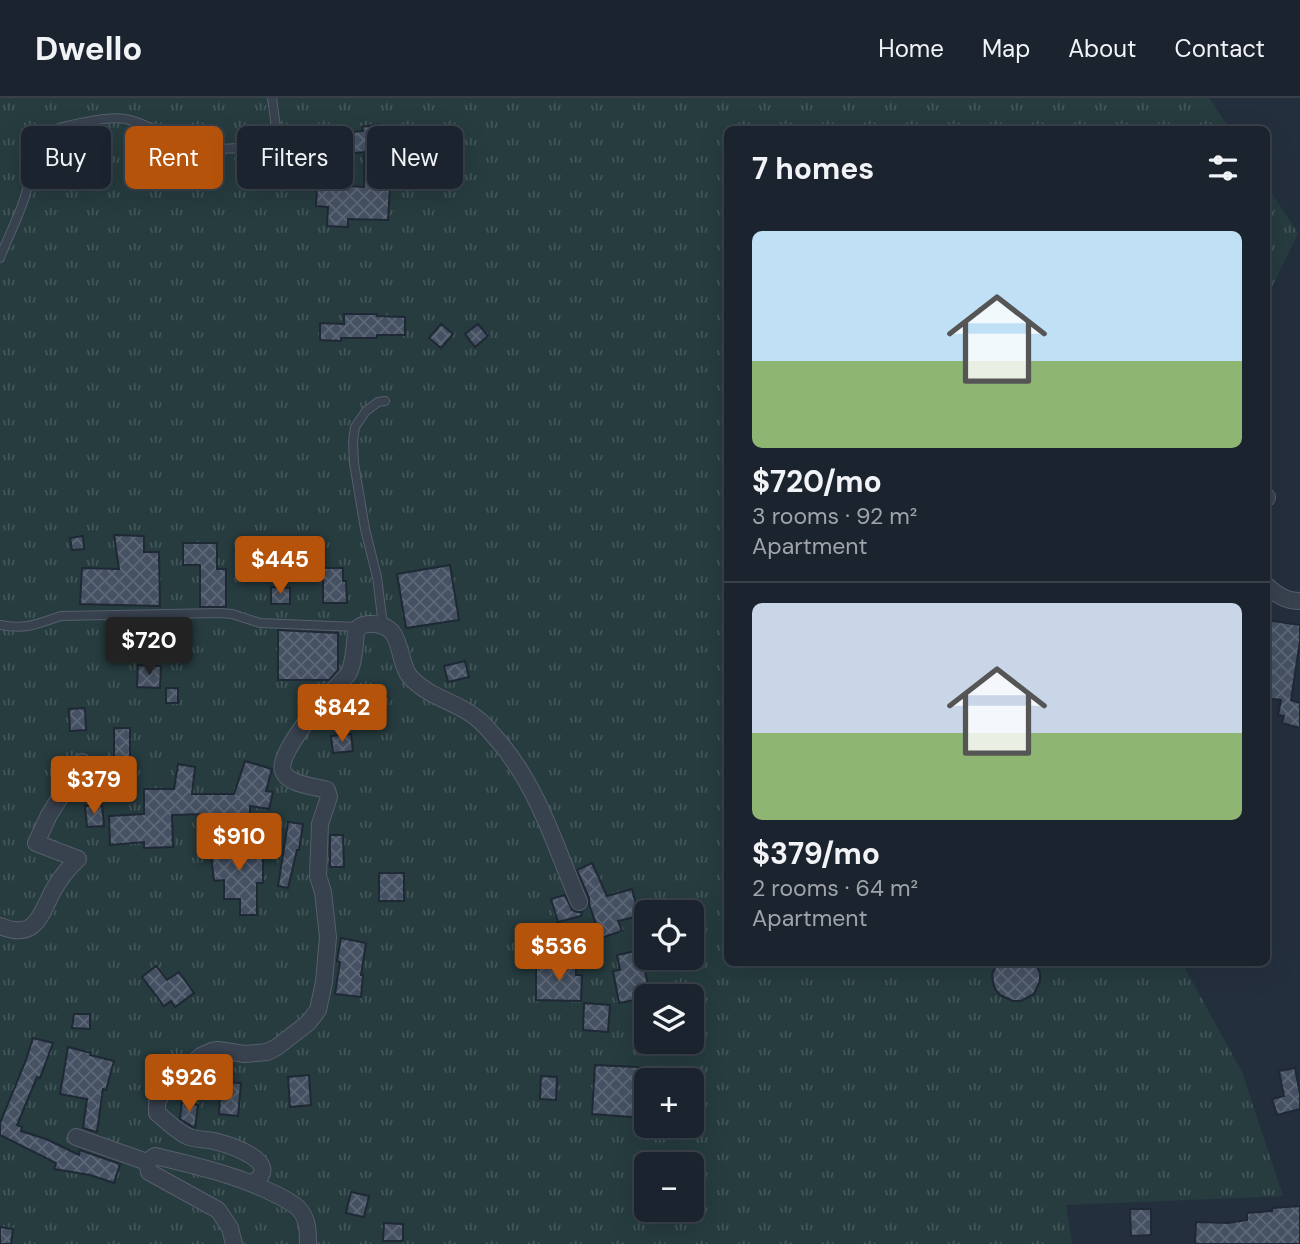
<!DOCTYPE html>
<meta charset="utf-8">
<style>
:root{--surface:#1b232e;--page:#242b36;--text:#f1f3f6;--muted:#a0a4aa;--line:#39404a;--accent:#b45309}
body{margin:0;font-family:"DM Sans",sans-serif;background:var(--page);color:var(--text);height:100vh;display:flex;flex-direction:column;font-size:26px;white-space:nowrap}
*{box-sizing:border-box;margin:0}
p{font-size:23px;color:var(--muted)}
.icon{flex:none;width:38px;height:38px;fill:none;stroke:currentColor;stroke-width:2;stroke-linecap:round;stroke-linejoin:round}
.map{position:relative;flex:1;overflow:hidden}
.drawer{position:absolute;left:724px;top:28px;width:546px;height:840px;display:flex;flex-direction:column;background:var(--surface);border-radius:10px;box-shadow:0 7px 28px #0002,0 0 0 2px var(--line)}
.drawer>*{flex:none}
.guide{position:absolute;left:21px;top:28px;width:598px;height:63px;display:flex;gap:14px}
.tools{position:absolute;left:634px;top:802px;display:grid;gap:14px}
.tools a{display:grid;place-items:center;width:70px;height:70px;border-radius:10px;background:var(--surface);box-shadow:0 7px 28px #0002,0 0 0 2px var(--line);font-size:35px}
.price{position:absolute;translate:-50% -60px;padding:0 16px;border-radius:7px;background:var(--accent);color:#fff;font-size:23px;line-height:46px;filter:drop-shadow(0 2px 4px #0008)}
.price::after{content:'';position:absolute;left:50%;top:42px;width:21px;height:16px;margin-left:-10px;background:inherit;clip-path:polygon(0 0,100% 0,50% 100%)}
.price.active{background:#222;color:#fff}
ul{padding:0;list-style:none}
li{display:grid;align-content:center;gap:14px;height:371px;padding:0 28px}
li+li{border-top:2px solid var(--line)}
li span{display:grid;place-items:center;height:217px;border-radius:10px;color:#555}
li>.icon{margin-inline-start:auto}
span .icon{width:126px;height:126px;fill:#fffc;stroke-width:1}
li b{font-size:30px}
h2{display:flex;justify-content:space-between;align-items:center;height:84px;padding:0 28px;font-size:30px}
.chip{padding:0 24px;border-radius:10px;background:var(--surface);box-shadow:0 7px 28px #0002,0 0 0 2px var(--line);font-size:24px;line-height:63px}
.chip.active{background:var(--accent);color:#fff}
header{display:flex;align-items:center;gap:42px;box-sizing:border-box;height:98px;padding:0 35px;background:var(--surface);border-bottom:2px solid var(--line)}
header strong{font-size:33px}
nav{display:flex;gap:38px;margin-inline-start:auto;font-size:24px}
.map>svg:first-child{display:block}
.park{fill:url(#park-tufts);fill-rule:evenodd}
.building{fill:url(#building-cross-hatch);stroke:#1f2835;stroke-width:2}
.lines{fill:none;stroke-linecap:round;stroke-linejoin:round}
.service-casing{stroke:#565f6c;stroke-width:10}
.minor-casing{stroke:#565f6c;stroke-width:18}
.service{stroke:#38414e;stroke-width:8}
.minor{stroke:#38414e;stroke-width:16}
</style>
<header>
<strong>Dwello</strong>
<nav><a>Home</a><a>Map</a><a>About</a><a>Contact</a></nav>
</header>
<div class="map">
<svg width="1300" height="1146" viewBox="0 0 1300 1146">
<defs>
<pattern id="park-tufts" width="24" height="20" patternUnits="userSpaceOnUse" patternTransform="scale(1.75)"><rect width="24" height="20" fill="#263c3f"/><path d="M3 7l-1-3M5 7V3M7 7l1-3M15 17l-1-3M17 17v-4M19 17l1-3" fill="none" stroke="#435659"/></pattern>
<pattern id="building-cross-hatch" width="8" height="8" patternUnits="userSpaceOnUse" patternTransform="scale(1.75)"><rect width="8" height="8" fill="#455162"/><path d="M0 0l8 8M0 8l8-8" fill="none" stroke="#5d6877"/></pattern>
</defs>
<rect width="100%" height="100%" fill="#242f3e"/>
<!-- park -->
<path class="park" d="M0 0H1209L1230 31 728 32V864L1182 865 1242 974 1283 1098 1066 1107 1072 1146H0ZM646 814H691V859H646ZM646 898H691V943H646ZM646 982H691V1027H646ZM646 1066H691V1111H646Z
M1267 88 1298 135 1271 191 1267 196Z"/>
<!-- building -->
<path class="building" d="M379 26 382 45H397V89H390L388 122 348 121V129L327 128 328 109 316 108 317 90 348 91V88L364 89V54L329 58 327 37 363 33 362 29Z
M344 216H377V218L405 219V237H377V240H341V243L320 242V225L344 226Z
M441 226 453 236 441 250 429 240Z
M478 226 488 238 475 249 465 236Z
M114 437 144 438V454H159L160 508 80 506 82 470 119 471Z
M83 438 84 451 72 452 70 440Z
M183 445H217V471H226V509H200V467H183Z
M450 467 459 522 406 530 397 476Z
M323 470H343V483H346L347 505H323Z
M271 489 290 490V506H271Z
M1267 522 1300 527V543L1291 602 1300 605V630L1282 625 1284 618 1278 617 1281 602 1267 600Z
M278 532 338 535V572L329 582H278Z
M465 563 469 579 448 584 444 568Z
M138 567 161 568 160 590 137 589Z
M166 590H178V605H166Z
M85 610 86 632 70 633 69 611Z
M114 630H130V669H133L132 687 111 686 112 668H114Z
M351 636 353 653 333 655 331 638Z
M245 663 272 671 266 693 273 694 269 711 250 708V717H226V721H219L221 746 205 747 204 716 172 717 173 749 144 750V744L110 747 109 718 144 716V691H174L178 666 195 669 192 696H234Z
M102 707 104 728 87 729 85 708Z
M288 724 303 726 299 752H297L288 790 278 788Z
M330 737H343L344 769H330Z
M263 746V785H257V817H240V801H224V782L214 783 210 747Z
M592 765 607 798 632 791 639 818 618 823 622 833 601 840 589 806V800L577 772Z
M379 775H404V803H379Z
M565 797 572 812 577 814H582L581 818 558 824 551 801Z
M341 840 366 845 361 877H363L361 899 335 896 340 864 337 863Z
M641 852 650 898H646V900L619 905 613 873 620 872 617 857Z
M576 864V877H582L581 903 536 902V870H557V867Z
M998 864H1035L1040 875V883L1034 896 1021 903H1013L1000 897 995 891 993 884 992 876Z
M156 868 167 882 179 874 194 895 175 909 171 903 164 908 142 879Z
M584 905 610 907 608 934 583 932Z
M74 916H90V931L72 930Z
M33 940 53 945 40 980 37 979 17 1027 22 1029 21 1033 46 1041 79 1057 80 1052 120 1066 114 1085 90 1077 54 1071 56 1065 0 1037V1025L26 962Z
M68 949 91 955 90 957 114 963 106 992 103 991 97 1034 83 1030 87 1001 60 996Z
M595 967 657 970V982H646V1020L592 1016Z
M1295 970 1300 996V1011L1277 1017 1272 1001 1284 998 1279 973Z
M309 977 311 1007 290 1009 288 979Z
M541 978 557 979 556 1002 540 1001Z
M221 984 241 985 238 1018 219 1016Z
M182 1004 198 1007 195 1030 180 1021Z
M351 1094 369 1098 364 1119 346 1115Z
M1300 1108V1146H1195L1196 1124 1228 1125 1247 1122V1115L1272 1113V1110Z
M1130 1111H1151V1137L1131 1138Z
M384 1125 403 1126V1143H383Z
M0 1129 13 1131 11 1146H0Z"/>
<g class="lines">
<!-- service casing -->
<g class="service-casing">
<path id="service" d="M0 160C8 138 20 117 26 95 29 84 30 73 32 63 33 55 36 44 42 38 53 28 110 18 125 21 146 24 165 39 185 45 207 52 232 52 254 48 264 46 273 47 277 37L272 0
M0 527C26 532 37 526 61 518L220 515 232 516 260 525 357 529
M383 527 377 479 365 431 354 365 353 343 355 329 366 313 378 304 385 303"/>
</g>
<!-- minor casing -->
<g class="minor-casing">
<path id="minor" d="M1267 400V399
M1267 488C1277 497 1286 503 1300 503
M0 828C37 843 40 816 54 791 61 779 68 770 78 761L36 745 49 717 82 664
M76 1039 147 1064 149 1074 218 1112 230 1130 234 1146
M147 1064 155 1058C196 1068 237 1077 275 1096 283 1100 292 1104 298 1110 308 1120 308 1133 308 1146
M253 1085C284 1064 230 1047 214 1043 205 1041 195 1042 187 1038 176 1033 167 1023 157 1015V1005L162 994 201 958 212 953 218 952 245 956 267 954 277 949 308 925 318 912 324 884 328 839 323 794 318 778 320 726 329 699 327 692C314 688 288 687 283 673 276 655 327 598 341 584 343 581 346 579 348 576 354 567 355 544 356 533 360 527 362 527 369 526 406 524 395 562 411 580 431 601 459 604 479 622 487 629 494 638 501 646 539 692 556 750 579 804"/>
</g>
<!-- service -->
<use href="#service" class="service"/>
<!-- minor -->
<use href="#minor" class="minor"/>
</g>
</svg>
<div class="tools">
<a><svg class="icon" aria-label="locate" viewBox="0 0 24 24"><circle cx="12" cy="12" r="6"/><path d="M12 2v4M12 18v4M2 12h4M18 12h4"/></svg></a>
<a><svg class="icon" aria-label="layers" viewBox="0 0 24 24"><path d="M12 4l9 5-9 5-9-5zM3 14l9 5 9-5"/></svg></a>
<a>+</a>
<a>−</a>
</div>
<b class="price" style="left:280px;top:498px">$445</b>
<b class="price active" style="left:149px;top:579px">$720</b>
<b class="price" style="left:342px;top:646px">$842</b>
<b class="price" style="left:94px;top:718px">$379</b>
<b class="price" style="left:239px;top:775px">$910</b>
<b class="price" style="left:559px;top:885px">$536</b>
<b class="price" style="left:189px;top:1016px">$926</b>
<div class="guide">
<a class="chip">Buy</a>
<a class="chip active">Rent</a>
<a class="chip">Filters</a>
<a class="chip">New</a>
</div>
<section class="drawer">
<h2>7 homes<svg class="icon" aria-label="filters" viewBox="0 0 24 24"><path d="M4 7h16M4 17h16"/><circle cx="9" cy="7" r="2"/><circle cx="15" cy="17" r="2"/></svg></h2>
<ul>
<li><span style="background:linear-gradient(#bfe0f5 60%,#8fb573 0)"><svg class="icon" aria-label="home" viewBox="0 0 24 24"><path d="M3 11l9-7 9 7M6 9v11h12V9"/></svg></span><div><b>$720/mo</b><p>3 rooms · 92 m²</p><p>Apartment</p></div></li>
<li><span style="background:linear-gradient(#c9d6e8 60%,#8fb573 0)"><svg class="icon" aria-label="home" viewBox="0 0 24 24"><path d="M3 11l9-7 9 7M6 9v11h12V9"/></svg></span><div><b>$379/mo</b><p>2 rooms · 64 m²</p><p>Apartment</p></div></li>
</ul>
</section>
</div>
